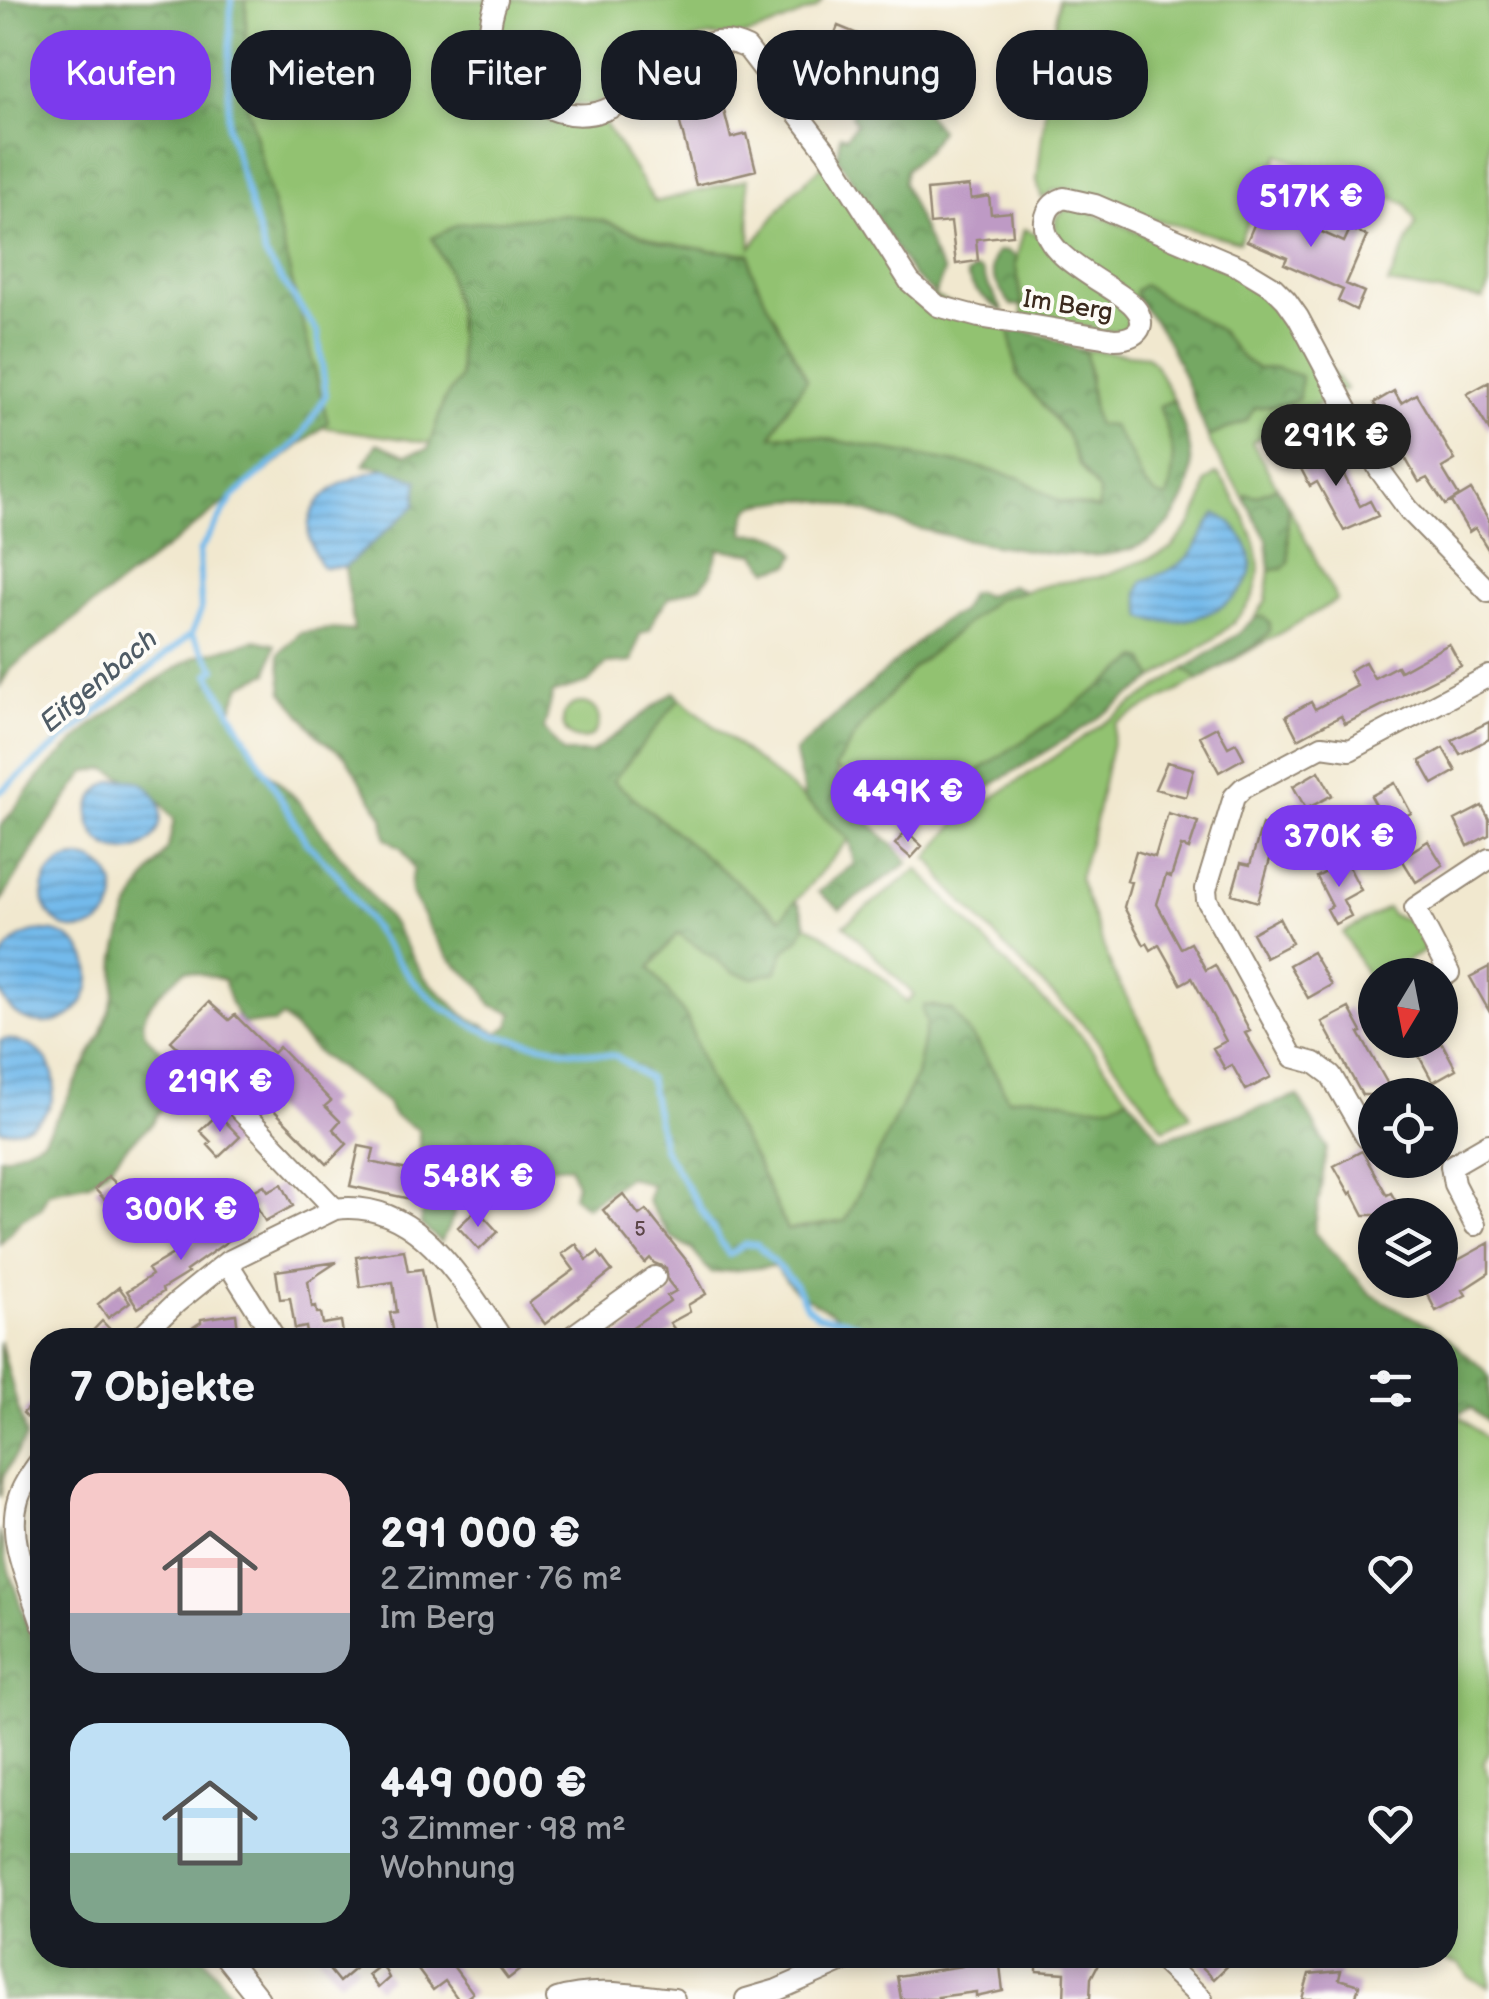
<!DOCTYPE html>
<html lang="de">
<meta charset="utf-8">
<style>
:root{--surface:#171b24;--page:#20242c;--text:#f1f3f6;--muted:#9ea1a6;--accent:#7c3aed}
body{margin:0;font-family:"Balsamiq Sans",sans-serif;background:var(--page);color:var(--text);height:100vh;display:flex;flex-direction:column;font-size:38px;white-space:nowrap}
*{box-sizing:border-box;margin:0}
p{font-size:32px;color:var(--muted)}
.icon{flex:none;width:55px;height:55px;fill:none;stroke:currentColor;stroke-width:2;stroke-linecap:round;stroke-linejoin:round}
.map{position:relative;flex:1;overflow:hidden}
.side{position:absolute;left:30px;top:1328px;width:1428px;height:640px;display:flex;flex-direction:column;background:var(--surface);border-radius:40px;box-shadow:0 5px 15px #0003}
.side>*{flex:none}
.guide{position:absolute;left:30px;top:30px;width:1430px;height:90px;display:flex;gap:20px}
.needle{width:65px;rotate:190deg}
.controls{position:absolute;left:1358px;top:958px;display:grid;gap:20px}
.controls a{display:grid;place-items:center;width:100px;height:100px;border-radius:50%;background:var(--surface);box-shadow:0 5px 15px #0003;font-size:50px}
.price{position:absolute;translate:-50% -85px;padding:0 22px;border-radius:35px;background:var(--accent);color:#fff;font-size:32px;line-height:65px;filter:drop-shadow(0 2px 5px #0008)}
.price::after{content:'';position:absolute;left:50%;top:60px;width:30px;height:22px;margin-left:-15px;background:inherit;clip-path:polygon(0 0,100% 0,50% 100%)}
.price.active{background:#222;color:#fff}
ul{padding:0;list-style:none}
li{display:flex;align-items:center;gap:30px;height:250px;padding:0 40px}
li span{display:grid;place-items:center;flex:none;width:280px;height:200px;border-radius:30px;color:#555}
li>.icon{margin-inline-start:auto}
span .icon{width:120px;height:120px;fill:#fffc;stroke-width:1}
li b{font-size:42px}
h2{display:flex;justify-content:space-between;align-items:center;height:120px;padding:0 40px;font-size:42px}
.tag{padding:0 35px;border-radius:40px;background:var(--surface);box-shadow:0 5px 15px #0003;font-size:35px;line-height:90px}
.tag.active{background:var(--accent);color:#fff}
.map>svg:first-child{display:block}
.green{fill:#92c271;stroke:#667648;stroke-width:2.5}
.forest{fill:url(#forest-crowns);stroke:#586940;stroke-width:2.5}
.water{fill:url(#water-rules);stroke:#577284;stroke-width:2.5}
.lines{fill:none;stroke-linecap:round;stroke-linejoin:round}
.stream{stroke:#73baeb;stroke-width:6}
.building{fill:#be9ac5}
.minor-casing{stroke:#968976;stroke-width:24}
.minor{stroke:#fff;stroke-width:20}
.labels{text-anchor:middle;dominant-baseline:central;stroke-width:8;stroke-linejoin:round;paint-order:stroke}
.number-label{font-size:20px;fill:#5c4648}
.street-label{font-size:25px;fill:#3b2a1e;stroke:#fdfcf7}
.water-label{font-size:28px;font-style:italic;fill:#4f5c66;stroke:#fdfcf7}
</style>
<div class="map">
<svg width="1489" height="1999" viewBox="0 0 1489 1999">
<defs>
<pattern id="forest-crowns" width="20" height="18" patternUnits="userSpaceOnUse" patternTransform="scale(2.5)"><rect width="20" height="18" fill="#75a863"/><path d="M2 6a3 3 0 1 1 6 0M12 15a3 3 0 1 1 6 0" fill="none" stroke="#618951"/></pattern>
<pattern id="water-rules" width="6" height="5" patternUnits="userSpaceOnUse" patternTransform="scale(2.5)"><rect width="6" height="5" fill="#73baeb"/><path d="M0 2.5h6" fill="none" stroke="#6097be"/></pattern>
</defs>
<rect width="100%" height="100%" fill="#fdfcf7"/>
<filter id="ink" filterUnits="userSpaceOnUse"><feTurbulence type="fractalNoise" baseFrequency=".01" numOctaves="2"/><feDisplacementMap in="SourceGraphic" scale="20" xChannelSelector="R" yChannelSelector="G"/><feConvolveMatrix kernelMatrix="1 2 1 2 8 2 1 2 1" color-interpolation-filters="sRGB"/></filter>
<filter id="wash" filterUnits="userSpaceOnUse"><feTurbulence type="fractalNoise" baseFrequency=".0048" numOctaves="4" result="noise"/><feDisplacementMap in="SourceGraphic" scale="40" xChannelSelector="R" yChannelSelector="G"/><feGaussianBlur stdDeviation="2.25" result="paint"/><feColorMatrix in="noise" values="0 0 0 0 0 0 0 0 0 0 0 0 0 0 0 0 0 1.4 0 .05"/><feComposite in="paint" operator="in"/></filter>
<g filter="url(#wash)">
<rect width="100%" height="100%" fill="#f1e8cf"/>
<!-- green -->
<path class="green" d="M246 0H490L484 32 532 114 604 122 655 202 747 179 751 247 793 192 827 162 908 286 1009 327 1017 375 1066 433 1079 465 1099 491V509L1058 501 1020 478 978 467 801 434 771 437 782 416 807 379 766 301 751 269 750 254 708 250 661 242 604 221 432 238 447 269 457 313 460 378 444 400 431 443 322 427 327 423 246 99Z
M502 0H823L816 8C797 15 763 33 744 35 725 37 709 34 690 41 667 50 660 67 642 80 602 108 571 115 528 88 491 65 496 38 502 0Z
M1058 0H1489V285L1483 299 1388 284 1416 223 1406 204 1379 191 1375 198 1279 154 1239 242 1130 213 1069 188 1052 191 1042 199 1037 180Z
M1079 207 1228 269 1273 298 1346 389 1252 442 1277 487 1256 496 1247 494 1244 498C1232 477 1216 459 1208 437L1246 421 1255 408 1287 404 1277 368 1258 369 1240 356 1219 330 1137 300 1067 248 1057 235 1055 225 1056 217 1065 210Z
M1024 229 1038 234 1129 312C1131 323 1129 327 1119 333L1023 318 1015 263Z
M1078 349 1147 356 1154 363 1174 400 1160 407 1172 445 1174 474 1167 499 1157 496 1142 482 1130 454 1097 425 1089 401 1090 377 1086 353Z
M1218 474C1229 487 1238 504 1246 520 1289 608 1216 635 1154 679L1145 661 1139 659 1064 714 944 793 945 802 923 824 904 810 835 768 860 728 913 668 997 598 1056 583 1099 577 1159 555 1171 548 1191 524 1204 496 1206 482 1214 475Z
M1287 504 1337 600 1199 680 1116 723 1094 826 1079 878 1113 972 1191 1116 1164 1129 1090 1031 1019 961 948 886 932 862 927 859 957 822 1185 669 1200 679 1263 617 1255 618 1266 600 1270 570 1282 568 1289 562Z
M680 698 800 796 849 839 781 918 612 781Z
M563 721a18 18 0 1 1 36 0a18 18 0 1 1-36 0Z
M918 869 1026 984 1082 1036 1128 1097C1091 1117 1068 1098 1032 1096 1024 1096 1015 1098 1008 1099L998 1078 979 1046 952 1010 931 1005 926 1016 927 1022 916 1076 845 1221 787 1230 756 1162 708 1078 687 1018 650 968 678 932 733 972 754 978 775 972 785 949 799 939 806 924C829 936 845 951 866 965 886 980 891 982 906 1003L914 995 844 925Z
M1387 908 1392 915 1411 921 1427 950 1380 975H1375V978L1370 981 1343 933Z
M1457 1414 1489 1441V1750L1483 1764 1489 1778V1987L1469 1977 1460 1964 1441 1959 1332 1969V1955H1445V1437Z"/>
<!-- forest -->
<path class="forest" d="M0 0H246V99L328 423 10 669 0 686Z
M884 98 920 106 940 130 926 151 906 169 903 183 934 256 944 272 935 294 913 276 837 157 840 135 846 137 856 124 851 115 861 105Z
M566 214 604 221 661 242 708 250 750 254 751 269 766 301 807 379 782 416 772 436 801 434 978 467 1020 478 1058 501 1099 509V491L1079 465 1066 433 1017 375 1009 327 1049 337 1086 353C1090 378 1089 400 1097 425L1112 426C1118 436 1125 445 1131 455 1140 474 1144 494 1167 498 1179 458 1172 444 1159 406L1174 400C1190 442 1203 474 1175 515 1142 567 1073 557 1021 549 986 544 951 537 917 528 869 515 828 492 776 502 770 503 759 503 754 506 744 512 745 524 744 534 765 533 786 533 796 555L790 565 768 570 756 554 719 549 711 574 701 586 670 597 656 614 650 630 640 634 632 662 606 664 588 683 553 693 544 729 563 753H591L674 692 680 698 613 781 781 918 795 901 800 906 806 924 799 939 785 950 776 972 754 978 733 972 678 933 650 968 687 1018 708 1078 756 1162 787 1230 845 1221 916 1076 927 1022 922 1011 924 1005 952 1010C973 1039 993 1066 1008 1099 1015 1098 1024 1096 1032 1096 1068 1098 1092 1116 1128 1097L1162 1139 1298 1096 1327 1147 1314 1232 1371 1294 1438 1331 1484 1369 1489 1377V1423L1471 1408 1457 1414 1445 1437V1340H863L833 1313 797 1293 774 1266 711 1273 691 1249 670 1236 647 1201 652 1185 628 1177 586 1207 573 1196 576 1184 570 1166 545 1168 510 1153 474 1165 453 1179 454 1216 441 1242 421 1225 422 1174 419 1166V1130L394 1116 386 1102 319 1054 282 1017 274 1023 242 1024 230 1001 224 980 186 970C170 982 135 1011 145 1033 150 1044 166 1053 174 1061 179 1067 181 1075 184 1083L177 1096 158 1113 152 1124 129 1144 108 1169 89 1183 48 1192 41 1208 21 1220 0 1244V1157L7 1156 43 1140 62 1109 102 1032 114 995 116 957 127 913 142 885 168 848 174 819 151 791 106 769 86 772 49 824 0 903V827L44 771 91 726 142 689 194 657 256 640 275 645 268 673 241 685 230 713 260 765 295 797 395 927 424 977 464 1015 498 1033 509 1026 513 1013 491 1005 482 987 450 959 432 933 411 892V879L414 870 402 849 386 838 383 817 345 756 319 737 283 692 279 654 300 633 330 629 354 631 345 567 415 505 385 468 364 465 377 443 405 455 428 449 444 400 460 378 457 313 447 269 432 238 459 224Z
M998 251 1008 252 1017 258 1015 263 1023 306 1011 305C999 288 983 269 998 251Z
M975 269 982 271 989 287 1004 312C991 304 971 290 967 275Z
M1143 285 1219 330 1240 356 1257 369 1277 368 1301 376 1299 398 1287 404 1255 408 1246 421 1208 437C1194 402 1181 365 1162 332 1154 318 1140 308 1135 292Z
M1277 487 1287 504 1289 562 1283 568 1270 570 1267 540 1244 498 1247 494 1256 496Z
M1011 585 1025 591 997 598 913 668 860 728 835 767 850 804 904 856 908 863 840 909 818 892 854 864 849 839 804 799C805 787 796 766 795 752L940 622 960 612 969 594 978 592 985 596Z
M1263 617 1270 623V631L1261 641 1199 680 1185 669 1236 635 1255 618Z
M1139 658 1145 660 1154 679 1091 723 954 809 945 802 943 794 1064 714Z
M0 1341 26 1437 3 1477 0 1497Z
M0 1531 9 1571 42 1668V1955H202L231 1993 232 1999H0Z"/>
<!-- water -->
<path class="water" d="M385 468 418 480 415 506 345 567H322C300 534 304 507 339 485 352 477 370 473 385 468Z
M1216 514C1227 517 1233 526 1240 534 1284 591 1188 637 1143 617L1138 593 1143 581C1158 575 1176 569 1188 557 1200 545 1204 527 1216 514Z
M89 815a36 36 0 1 1 72 0a36 36 0 1 1-72 0Z
M43 894a36 36 0 1 1 72 0a36 36 0 1 1-72 0Z
M-2 977a46 46 0 1 1 92 0a46 46 0 1 1-92 0Z
M7 1039C78 1048 64 1137 0 1130V1040Z"/>
<g class="lines">
<!-- stream -->
<path class="stream" d="M191 634 216 669 209 674 306 842 338 875 382 941 413 981 440 1006 474 1026 497 1036 567 1050 616 1056 649 1079 663 1148 729 1255 745 1244 757 1245 795 1284 806 1306 818 1316 845 1320 861 1327 862 1333 868 1340
M0 792 191 634 201 610 199 552 233 497 299 440 326 395 318 333 265 255 228 128 231 0"/>
</g>
<g id="blocks">
<!-- building -->
<path class="building" d="M838 26 870 39 843 108 810 95Z
M715 75 731 138 747 134 756 170 696 185 676 108 692 105 686 83Z
M969 186 971 199 989 196 991 214 1011 212 1013 235 976 239 978 261 956 264 951 222 930 224 927 190Z
M1264 202 1280 209 1279 213 1344 242 1350 229 1367 236 1346 284 1364 292 1356 310 1338 301 1343 290 1284 264 1287 258 1247 241Z
M1489 382V430L1467 394Z
M1394 391 1401 403 1416 394 1455 460 1442 468 1459 496 1445 505 1427 478 1419 482 1374 403Z
M1329 446 1360 506 1370 501 1378 516 1344 531 1317 482 1310 486 1298 463Z
M1471 490 1489 520V551L1475 528 1469 532 1451 502Z
M1449 644 1461 666 1345 724 1341 716 1298 739 1286 716 1311 702 1315 709 1357 686 1349 671 1365 662 1374 678 1397 666 1400 671Z
M1489 722V739L1460 754 1452 740Z
M1217 727 1228 747 1236 743 1244 758 1219 772 1200 736Z
M1443 748 1456 771 1433 784 1420 761Z
M1167 762 1194 769 1186 797 1155 789Z
M1319 771 1332 795 1306 809 1293 786Z
M1395 783 1411 813 1387 825 1371 796Z
M1482 806 1489 819V835L1468 846 1455 820Z
M1168 813 1198 822 1189 849 1181 846 1171 877 1166 875 1157 904 1181 948 1191 943 1206 970 1215 965 1250 1031 1245 1033 1271 1077 1246 1090 1232 1065 1225 1069 1213 1048 1226 1041 1192 978 1181 984 1159 945 1151 950 1147 943 1144 945 1124 907 1131 882 1127 881 1136 851 1155 857Z
M1262 825 1289 834 1280 862 1270 859 1258 902 1232 894 1241 863 1250 865Z
M906 831 922 846 911 858 895 844Z
M1428 841 1443 865 1416 882 1401 858Z
M1346 861 1361 890 1343 900 1351 916 1335 924 1327 909 1332 906 1317 877Z
M1279 918 1292 943 1265 957 1252 933Z
M1312 952 1331 985 1308 998 1289 965Z
M1489 967V1011L1470 977Z
M209 1002 229 1020 235 1015 273 1053 279 1047 331 1101 325 1106 340 1121 333 1129 347 1144 327 1164 264 1100 262 1101 232 1071 227 1076 212 1060 205 1057H198L192 1061 171 1041Z
M1349 1008 1362 1032 1359 1033 1394 1095H1362L1322 1022Z
M1442 1043 1456 1069 1433 1082 1419 1056Z
M218 1114 240 1137 219 1157 208 1145 211 1142 200 1131Z
M359 1146 374 1149 371 1162 421 1173 415 1200 350 1186Z
M1362 1151 1387 1195 1391 1193 1400 1209 1397 1210 1400 1215H1364L1352 1192 1350 1194 1334 1166Z
M108 1176 119 1186 105 1200 95 1189Z
M282 1184 293 1206 265 1221 257 1207 233 1221 225 1207 264 1185 268 1191Z
M623 1194 639 1215 646 1210 691 1266 706 1294 688 1305 690 1312 670 1323 675 1330 661 1340H614L670 1301 667 1296 676 1291 668 1281 666 1268 654 1263 650 1258 645 1263 603 1210Z
M477 1209 498 1232 479 1250 458 1227Z
M224 1218 235 1236 186 1271 188 1273 162 1289 163 1292 138 1308 127 1291 152 1275 148 1269 200 1238 198 1235Z
M1489 1243V1273L1463 1290 1466 1295 1436 1311 1420 1280H1440V1270Z
M576 1244 587 1260 598 1252 612 1271 545 1324 529 1303 574 1270 562 1254Z
M404 1250 408 1271 422 1269 435 1335 395 1340 390 1313 397 1312 393 1282 360 1287 356 1257Z
M337 1262 308 1281 312 1307 316 1306 317 1313H321L323 1324 341 1321 344 1340H308L306 1327 295 1329 290 1298 280 1299 276 1271Z
M119 1287 130 1302 108 1318 98 1304Z
M236 1314 239 1340H174L201 1322V1319Z
M102 1321 120 1340H84Z
M42 1393V1433L23 1413Z
M317 1955H349L358 1966 339 1982Z
M407 1955H445L473 1993 465 1999H458L445 1981 433 1990Z
M490 1955H539L508 1979Z
M961 1955H993V1958L999 1957 1003 1991 976 1997V1992L938 1997 939 1999H901L897 1976 962 1966Z
M1037 1955H1103L1091 1978 1090 1999H1064L1065 1973 1037 1971Z
M1190 1955H1239L1214 1979Z
M382 1964 389 1978 378 1988 368 1975Z
M1341 1971 1339 1979 1359 1985 1355 1999H1302L1309 1974Z"/>
</g>
</g>
<g filter="url(#ink)">
<use href="#blocks" fill-opacity="0" stroke="#968976" stroke-width="2.5"/>
<g class="lines">
<!-- minor casing -->
<g class="minor-casing">
<path id="minor" d="M497 0C489 20 486 48 497 68 507 84 522 94 538 103 635 156 671 10 747 48L827 152 910 282 938 306 979 317 1115 339C1144 339 1150 318 1127 300 1105 282 1041 254 1045 221 1047 208 1053 202 1064 198L1095 205 1240 267 1273 287 1286 300 1298 317 1379 469 1409 510 1489 592
M1449 973 1415 908 1489 859
M202 1070 335 1209
M1375 1141 1367 1138 1331 1075 1315 1063 1293 1057 1207 900 1206 889 1234 797 1243 788 1322 746 1350 750 1489 676
M1475 1225 1454 1184 1451 1166 1489 1144
M227 1262 276 1340
M137 1340 176 1303 227 1262 335 1209C418 1198 462 1282 503 1340
M567 1340 655 1277
M42 1458C33 1471 22 1485 18 1500 6 1540 30 1586 42 1624
M224 1955 259 1999
M1156 1955 1202 1999
M557 1999C595 1987 635 1995 674 1999
M746 1999 777 1990 857 1955"/>
</g>
<!-- minor -->
<use href="#minor" class="minor"/>
</g>
</g>
<g class="labels">
<!-- number labels -->
<g class="number-label">
<text x="640" y="1230">5</text>
</g>
<!-- street labels -->
<g class="street-label">
<text transform="translate(1068 306) rotate(9)">Im Berg</text>
</g>
<!-- water labels -->
<g class="water-label">
<text transform="translate(99 681) rotate(-40)">Eifgenbach</text>
</g>
</g>
</svg>
<div class="controls">
<a><svg class="needle" viewBox="-14 -14 28 28"><path d="M0-13l5 13h-10z" fill="#e53935"/><path d="M0 13l5-13h-10z" fill="#9ea1a6"/></svg></a>
<a><svg class="icon" aria-label="locate" viewBox="0 0 24 24"><circle cx="12" cy="12" r="6"/><path d="M12 2v4M12 18v4M2 12h4M18 12h4"/></svg></a>
<a><svg class="icon" aria-label="layers" viewBox="0 0 24 24"><path d="M12 4l9 5-9 5-9-5zM3 14l9 5 9-5"/></svg></a>
</div>
<b class="price" style="left:1311px;top:250px">517K €</b>
<b class="price active" style="left:1336px;top:489px">291K €</b>
<b class="price" style="left:908px;top:845px">449K €</b>
<b class="price" style="left:1339px;top:890px">370K €</b>
<b class="price" style="left:220px;top:1135px">219K €</b>
<b class="price" style="left:478px;top:1230px">548K €</b>
<b class="price" style="left:181px;top:1263px">300K €</b>
<div class="guide">
<a class="tag active">Kaufen</a>
<a class="tag">Mieten</a>
<a class="tag">Filter</a>
<a class="tag">Neu</a>
<a class="tag">Wohnung</a>
<a class="tag">Haus</a>
</div>
<section class="side">
<h2>7 Objekte<svg class="icon" aria-label="filters" viewBox="0 0 24 24"><path d="M4 7h16M4 17h16"/><circle cx="9" cy="7" r="2"/><circle cx="15" cy="17" r="2"/></svg></h2>
<ul>
<li><span style="background:linear-gradient(#f6c9c9 70%,#9aa5b1 0)"><svg class="icon" aria-label="home" viewBox="0 0 24 24"><path d="M3 11l9-7 9 7M6 9v11h12V9"/></svg></span><div><b>291 000 €</b><p>2 Zimmer · 76 m²</p><p>Im Berg</p></div><svg class="icon" aria-label="heart" viewBox="0 0 24 24"><path d="M12 20l-8-8c-3-5 5-10 8-4 3-6 11-1 8 4z"/></svg></li>
<li><span style="background:linear-gradient(#bfe0f5 65%,#7fa58c 0)"><svg class="icon" aria-label="home" viewBox="0 0 24 24"><path d="M3 11l9-7 9 7M6 9v11h12V9"/></svg></span><div><b>449 000 €</b><p>3 Zimmer · 98 m²</p><p>Wohnung</p></div><svg class="icon" aria-label="heart" viewBox="0 0 24 24"><path d="M12 20l-8-8c-3-5 5-10 8-4 3-6 11-1 8 4z"/></svg></li>
</ul>
</section>
</div>
